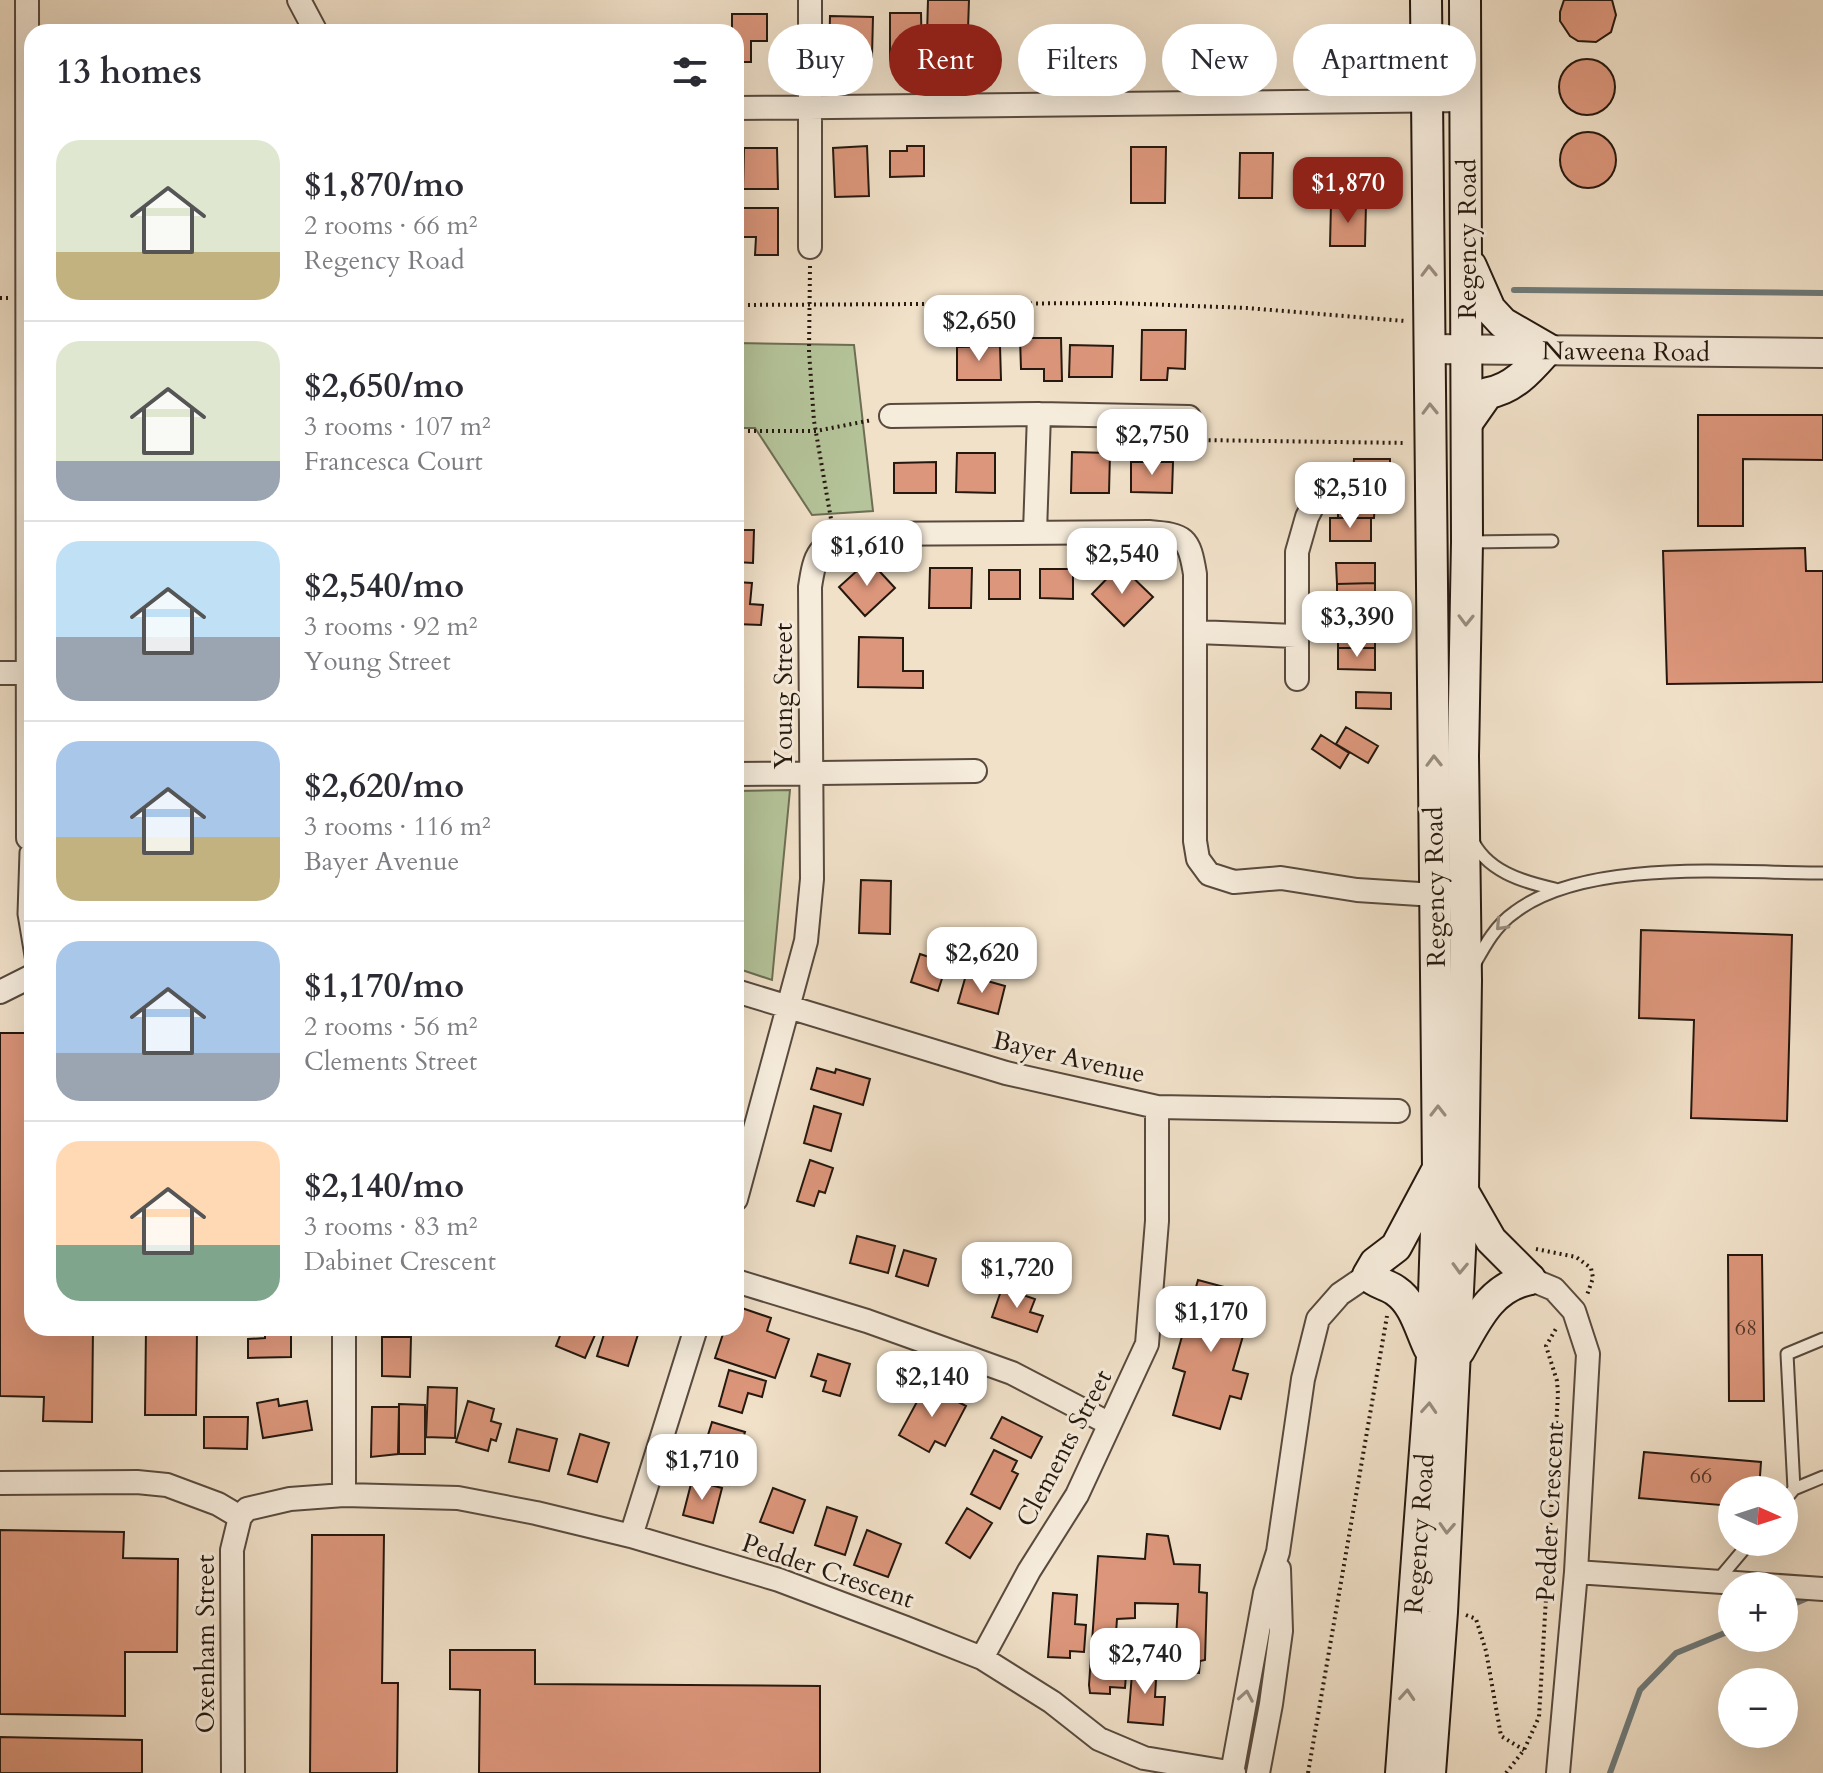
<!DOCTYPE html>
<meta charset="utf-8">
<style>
:root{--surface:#fff;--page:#f7f7f7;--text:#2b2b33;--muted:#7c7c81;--line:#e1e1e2;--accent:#8f2418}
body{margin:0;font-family:Cardo,serif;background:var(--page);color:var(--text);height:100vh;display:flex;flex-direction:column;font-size:30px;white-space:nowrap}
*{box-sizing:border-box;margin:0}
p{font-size:26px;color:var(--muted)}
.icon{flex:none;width:44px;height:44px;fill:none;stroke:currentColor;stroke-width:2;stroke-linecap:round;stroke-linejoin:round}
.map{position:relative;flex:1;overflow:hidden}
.panel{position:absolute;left:24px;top:24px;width:720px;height:1312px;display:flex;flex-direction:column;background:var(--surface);border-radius:24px;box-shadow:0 8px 32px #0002}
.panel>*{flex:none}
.banner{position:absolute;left:768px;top:24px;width:760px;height:72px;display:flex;gap:16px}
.needle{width:52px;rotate:93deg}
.tools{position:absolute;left:1718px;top:1476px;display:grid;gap:16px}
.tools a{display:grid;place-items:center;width:80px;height:80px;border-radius:50%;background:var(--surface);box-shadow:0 8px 32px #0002;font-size:40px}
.price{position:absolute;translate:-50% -68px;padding:0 18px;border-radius:16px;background:#fff;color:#222;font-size:26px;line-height:52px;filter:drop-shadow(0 2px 4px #0008)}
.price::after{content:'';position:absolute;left:50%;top:48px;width:24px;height:18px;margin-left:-12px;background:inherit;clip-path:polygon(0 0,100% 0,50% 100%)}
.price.selected{background:var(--accent);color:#fff}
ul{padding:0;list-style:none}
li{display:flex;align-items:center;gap:24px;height:200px;padding:0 32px}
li+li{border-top:2px solid var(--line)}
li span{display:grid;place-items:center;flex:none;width:224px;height:160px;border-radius:24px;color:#555}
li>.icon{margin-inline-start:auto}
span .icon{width:96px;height:96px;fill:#fffc;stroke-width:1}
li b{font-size:34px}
h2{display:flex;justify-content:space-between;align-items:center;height:96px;padding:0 32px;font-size:34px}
.pill{padding:0 28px;border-radius:36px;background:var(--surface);box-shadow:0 8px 32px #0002;font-size:28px;line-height:72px}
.pill.selected{background:var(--accent);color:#fff}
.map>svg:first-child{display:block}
.green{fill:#b5c49a;stroke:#6d6e54;stroke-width:2}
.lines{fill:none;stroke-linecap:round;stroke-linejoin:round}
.stream{stroke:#6e7a7a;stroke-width:6}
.building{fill:#dc967b;stroke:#25180f;stroke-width:2}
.service-casing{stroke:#584a3e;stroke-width:15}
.minor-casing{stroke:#584a3e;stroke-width:26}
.tertiary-casing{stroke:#584a3e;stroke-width:32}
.secondary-casing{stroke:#25180f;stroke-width:34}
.path{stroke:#25180f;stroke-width:4;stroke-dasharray:2 4;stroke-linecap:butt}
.service{stroke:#f6ecdc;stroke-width:11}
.minor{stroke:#f6ecdc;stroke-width:22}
.tertiary{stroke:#f6ecdc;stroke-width:28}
.secondary{stroke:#f6ecdc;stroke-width:30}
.oneway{stroke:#988d80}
.labels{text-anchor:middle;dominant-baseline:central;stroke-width:6;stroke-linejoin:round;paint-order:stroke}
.number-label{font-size:22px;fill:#53382a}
.street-label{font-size:26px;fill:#25180f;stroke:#f6ecdc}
</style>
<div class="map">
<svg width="1823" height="1773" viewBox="0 0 1823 1773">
<rect width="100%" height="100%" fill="#f1e1c9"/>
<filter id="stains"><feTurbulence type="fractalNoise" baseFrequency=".0025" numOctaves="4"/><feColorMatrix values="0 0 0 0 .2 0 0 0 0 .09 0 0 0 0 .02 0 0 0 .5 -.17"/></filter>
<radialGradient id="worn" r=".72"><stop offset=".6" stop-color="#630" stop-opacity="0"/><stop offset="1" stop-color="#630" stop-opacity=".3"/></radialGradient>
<!-- green -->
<path class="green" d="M736 343 854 345 873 511 812 515 755 428H736Z
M790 790 772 980 736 968V791Z"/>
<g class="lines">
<!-- stream -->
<path class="stream" d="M1514 290 1823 293
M1784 1608 1810 1597
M1610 1773 1640 1690 1676 1653 1732 1630"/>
</g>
<!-- building -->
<path class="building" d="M928 0H969L967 59 935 58V35H927Z
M1564 0H1612L1616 15 1611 32 1596 42 1578 41 1570 36 1560 21V12Z
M890 13H921L922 59H890Z
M732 14H767V41H751V62H736V32H732Z
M830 16 873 17 872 57H829Z
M685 26H722V32H685Z
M1559 87a28 28 0 1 1 56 0a28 28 0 1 1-56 0Z
M1560 160a28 28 0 1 1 56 0a28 28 0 1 1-56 0Z
M867 146 869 196 835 197 833 148Z
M907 146H924V176L890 177V151H907Z
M1131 147H1166L1165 203H1131Z
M744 148H777L778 189H743Z
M1240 153H1273L1272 198H1239Z
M1331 203 1366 204 1365 246H1330Z
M736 208H778V255H755L756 237H736Z
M1142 330H1186L1185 369 1168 368 1167 380H1141Z
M1020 338H1061L1062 381H1044V369H1021Z
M1070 345 1113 346 1112 377H1069Z
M1000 346 1001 380H957V347Z
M1698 415H1823V460L1743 459V526H1698Z
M1072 452 1110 453 1109 493H1071Z
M957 453H995V493L956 492Z
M1354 459H1390V478H1353Z
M936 462V493H894V463Z
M1131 462H1173L1172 493 1131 492Z
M1338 500 1375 501 1374 518H1338Z
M1330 518H1371V541H1330Z
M736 530H754L753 563 736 562Z
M1805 548 1806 571H1823V682L1667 684 1663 551Z
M869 560 895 588 865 616 839 587Z
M1336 563H1375V583L1337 584Z
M1120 565 1153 597 1124 626 1092 594Z
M930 568H972L971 608H929Z
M1040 569H1073V599L1040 598Z
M989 570H1020V599H989Z
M736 582 752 583 750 604 763 605 761 625 736 624Z
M1375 583V603L1337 604V584Z
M1338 628H1375V648H1338Z
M859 637 903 638V671H923V688L858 687Z
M1338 648H1375V670L1338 669Z
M1356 692 1391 693V709L1356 708Z
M1346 727 1378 746 1368 763 1336 744Z
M1321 735 1349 753 1340 768 1312 749Z
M861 880 891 881 890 934 859 933Z
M1641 930 1792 935 1787 1121 1691 1118 1694 1020 1639 1018Z
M975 936 994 941 987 969 968 964Z
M920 954 947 963 938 991 911 982Z
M966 975 1005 986 998 1014 958 1003Z
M0 1033H32V1328H93L92 1422 43 1421 44 1397 0 1396Z
M817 1068 835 1073 836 1069 870 1079 863 1105 811 1089Z
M814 1106 841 1114 831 1151 804 1143Z
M810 1160 833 1168 825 1193 819 1191 814 1206 797 1201Z
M857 1236 895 1246 888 1273 850 1263Z
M904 1250 936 1259 928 1286 896 1276Z
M1728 1255H1762L1764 1401H1729Z
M1198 1280 1250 1294 1243 1318 1248 1319 1233 1370 1248 1374 1241 1399 1230 1396 1220 1429 1173 1415 1185 1372 1173 1368Z
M1002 1288 1035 1299 1030 1312 1043 1316 1037 1332 992 1317Z
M736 1306 771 1318 767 1331 789 1339 775 1378 715 1358 725 1328H736Z
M146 1328H197L196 1415H145Z
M265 1328H295V1334L291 1335V1357L248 1358V1339L265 1338Z
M378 1328H444V1332L378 1330Z
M563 1328H598L585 1358 556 1346Z
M606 1328H640L628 1366 597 1356Z
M382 1337H411L410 1377 382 1376Z
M818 1354 850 1364 840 1396 823 1391 826 1381 811 1376Z
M729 1370 766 1381 762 1397 748 1393 742 1413 719 1406Z
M926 1385 966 1406 945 1446 935 1441 929 1452 899 1435Z
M428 1387 457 1388 455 1438 426 1437Z
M278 1399 279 1406 307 1401 312 1430 263 1438 257 1403Z
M468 1401 494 1409 491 1421 501 1424 496 1441 491 1439 488 1451 456 1442Z
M399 1404 425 1405V1454H399Z
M372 1407H399L398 1454 371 1457Z
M204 1417H248L247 1449 204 1448Z
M1002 1417 1042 1437 1031 1458 991 1438Z
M712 1422 745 1432 729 1485 696 1474Z
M517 1429 557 1439 549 1471 509 1462Z
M580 1434 609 1443 597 1482 568 1474Z
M994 1450 1017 1461 1012 1471 1018 1474 1000 1509 971 1494Z
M1644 1452 1761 1462 1759 1490H1732V1506L1639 1498Z
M692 1480 722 1488 713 1523 683 1515Z
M773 1488 805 1500 793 1533 760 1522Z
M827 1507 857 1517 845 1555 815 1545Z
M967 1508 992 1523 970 1558 946 1543Z
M0 1530 124 1532 123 1558 178 1559 177 1652H125V1716L0 1714Z
M867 1530 901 1544 888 1577 854 1565Z
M1147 1534 1168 1536 1174 1564 1200 1565 1199 1592 1207 1593 1205 1660 1200 1661 1199 1673 1178 1672 1179 1660 1175 1657 1178 1604 1135 1603V1618L1117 1619 1114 1660 1127 1661 1125 1688 1110 1687V1694L1090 1693 1089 1685 1098 1556 1145 1559Z
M312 1535H384L382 1683H398L397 1773H310Z
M1053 1593 1077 1595 1075 1624 1086 1625 1084 1652 1070 1651V1658L1048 1657Z
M450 1650H535V1684L820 1686V1773H479L480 1690 450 1689Z
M1133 1662 1157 1663 1155 1697H1165L1163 1725 1128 1722Z
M0 1737 142 1740V1773H0Z"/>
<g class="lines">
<!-- service casing -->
<g class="service-casing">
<path id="service" d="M1468 542 1552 541
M1471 837C1485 871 1523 882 1555 889
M26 852 24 914 32 962
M1474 965C1485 945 1496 925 1515 912 1586 858 1736 873 1823 873
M1794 1489 1787 1354 1823 1339
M1784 1501 1794 1489 1823 1477
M1718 1580 1750 1542"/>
</g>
<!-- minor casing -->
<g class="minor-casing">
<path id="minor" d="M27 0 28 838
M299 0 316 32
M810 0V247
M736 108 1466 100
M891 416 1039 414 1189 417
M1035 532 1039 414
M1196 632 1296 636
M0 673H32
M1297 679V552L1307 517 1326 480
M736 774 975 771
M736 991 1006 1073 1157 1107 1398 1111
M0 992 32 976
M736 1199 806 941 812 879 810 587C815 553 818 546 851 534L1149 532C1185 535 1189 537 1195 574V841L1198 859 1209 874 1234 882 1281 878 1357 890 1435 895
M1530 1279 1554 1289 1574 1311 1588 1354 1576 1572 1558 1773
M736 1281 867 1321 1012 1373 1108 1423
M344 1328V1495
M0 1483 137 1482 167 1485 218 1504 240 1517
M631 1536 696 1328
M1576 1572 1823 1589
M982 1658 1029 1571 1077 1495 1147 1344 1157 1221V1107
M233 1773 232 1550 240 1517 247 1509 290 1499 344 1495 458 1498 536 1513 631 1536 779 1580 906 1628 982 1658 1052 1702 1099 1739 1144 1758 1234 1773
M1232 1773 1265 1593 1278 1552 1303 1379 1318 1319 1340 1294 1368 1275
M1258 1773 1271 1704 1281 1631 1279 1569"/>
</g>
<!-- tertiary casing -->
<g class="tertiary-casing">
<g id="tertiary">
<path id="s1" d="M1430 349 1823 353"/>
</g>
</g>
<!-- secondary casing -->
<g class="secondary-casing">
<g id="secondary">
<path d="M1467 423 1488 393C1514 389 1531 368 1548 349L1503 323 1490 309 1471 266"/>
<path d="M1464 1193 1491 1240 1530 1279"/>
<path d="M1429 1348C1420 1329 1414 1303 1396 1291 1387 1284 1376 1284 1368 1275L1375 1263 1396 1247 1435 1174"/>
<path d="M1459 1351C1477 1319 1491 1287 1530 1279"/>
<path id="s2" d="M1401 1773 1432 1357 1438 1169 1426 0"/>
<path d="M1430 1773 1442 1612 1463 1190 1466 980 1463 756 1467 542 1465 0"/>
</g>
</g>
<!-- path -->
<path class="path" d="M810 266 809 352 814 421 831 519
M0 298H10
M736 305 1116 303 1247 308 1405 321
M736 431H816L872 420
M1193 435 1197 440 1406 443
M1536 1249 1576 1257 1591 1268 1593 1278 1587 1295
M1466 1615 1476 1619 1486 1651 1501 1736 1524 1750
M1308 1773 1387 1316
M1506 1773 1524 1750 1539 1717 1558 1394 1557 1381 1546 1346 1557 1327"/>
<!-- service -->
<use href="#service" class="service"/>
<!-- minor -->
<use href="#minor" class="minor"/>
<!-- tertiary -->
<use href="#tertiary" class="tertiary"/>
<!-- secondary -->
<use href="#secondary" class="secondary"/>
</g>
<!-- one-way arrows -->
<defs><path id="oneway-chevron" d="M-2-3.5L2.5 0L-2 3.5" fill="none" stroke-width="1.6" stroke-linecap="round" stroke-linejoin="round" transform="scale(2)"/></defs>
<g class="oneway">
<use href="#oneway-chevron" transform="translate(1429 271) rotate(-91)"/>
<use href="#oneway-chevron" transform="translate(1430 409) rotate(-91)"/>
<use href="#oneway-chevron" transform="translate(1466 620) rotate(91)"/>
<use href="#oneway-chevron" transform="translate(1434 761) rotate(-91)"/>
<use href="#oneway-chevron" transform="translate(1501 925) rotate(133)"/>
<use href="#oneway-chevron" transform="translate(1438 1111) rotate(-90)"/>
<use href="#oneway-chevron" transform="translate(1460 1268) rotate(92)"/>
<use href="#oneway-chevron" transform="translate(1429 1408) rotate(-86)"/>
<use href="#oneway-chevron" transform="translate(1447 1528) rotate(93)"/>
<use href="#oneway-chevron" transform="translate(1407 1695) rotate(-86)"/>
<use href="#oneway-chevron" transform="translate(1246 1696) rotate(-80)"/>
</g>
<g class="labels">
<!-- number labels -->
<g class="number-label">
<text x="1746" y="1328">68</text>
<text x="1701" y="1476">66</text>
</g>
<!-- street labels -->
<g class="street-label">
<text transform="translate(1467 239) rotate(-90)">Regency Road</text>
<text stroke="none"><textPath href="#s1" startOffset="196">Naweena Road</textPath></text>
<text transform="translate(783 696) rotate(-90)">Young Street</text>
<text transform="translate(1435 887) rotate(-91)">Regency Road</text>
<text transform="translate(1069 1057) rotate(13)">Bayer Avenue</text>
<text transform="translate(1064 1448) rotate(-62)">Clements Street</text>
<text transform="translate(1550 1512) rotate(-87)">Pedder Crescent</text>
<text stroke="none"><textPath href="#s2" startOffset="240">Regency Road</textPath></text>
<text transform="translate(828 1571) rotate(19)">Pedder Crescent</text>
<text transform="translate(205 1644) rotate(-90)">Oxenham Street</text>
</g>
</g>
<rect width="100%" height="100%" filter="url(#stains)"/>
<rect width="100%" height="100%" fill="url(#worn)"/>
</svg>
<div class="tools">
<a><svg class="needle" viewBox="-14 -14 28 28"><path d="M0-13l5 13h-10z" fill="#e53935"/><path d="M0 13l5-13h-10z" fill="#7c7c81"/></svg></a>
<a>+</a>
<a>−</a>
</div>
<b class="price selected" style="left:1348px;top:225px">$1,870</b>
<b class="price" style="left:979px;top:363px">$2,650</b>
<b class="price" style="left:1152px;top:477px">$2,750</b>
<b class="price" style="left:1350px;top:530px">$2,510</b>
<b class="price" style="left:867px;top:588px">$1,610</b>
<b class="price" style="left:1122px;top:596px">$2,540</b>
<b class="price" style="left:1357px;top:659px">$3,390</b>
<b class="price" style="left:982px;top:995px">$2,620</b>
<b class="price" style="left:1017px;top:1310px">$1,720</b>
<b class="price" style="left:1211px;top:1354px">$1,170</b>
<b class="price" style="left:932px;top:1419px">$2,140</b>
<b class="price" style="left:702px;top:1502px">$1,710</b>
<b class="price" style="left:1145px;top:1696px">$2,740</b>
<div class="banner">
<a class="pill">Buy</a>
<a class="pill selected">Rent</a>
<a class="pill">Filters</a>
<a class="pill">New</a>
<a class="pill">Apartment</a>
</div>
<section class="panel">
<h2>13 homes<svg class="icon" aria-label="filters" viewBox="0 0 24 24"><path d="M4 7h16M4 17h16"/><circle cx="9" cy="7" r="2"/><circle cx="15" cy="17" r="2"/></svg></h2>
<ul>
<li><span style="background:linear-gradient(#dfe7d0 70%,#c2b280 0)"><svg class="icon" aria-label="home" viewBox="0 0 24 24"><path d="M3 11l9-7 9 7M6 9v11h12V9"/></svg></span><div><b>$1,870/mo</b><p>2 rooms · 66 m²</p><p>Regency Road</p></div></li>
<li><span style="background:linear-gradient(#dfe7d0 75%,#9aa5b1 0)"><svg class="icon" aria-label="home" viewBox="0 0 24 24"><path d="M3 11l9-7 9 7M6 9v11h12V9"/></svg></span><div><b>$2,650/mo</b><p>3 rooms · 107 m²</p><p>Francesca Court</p></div></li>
<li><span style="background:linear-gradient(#bfe0f5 60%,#9aa5b1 0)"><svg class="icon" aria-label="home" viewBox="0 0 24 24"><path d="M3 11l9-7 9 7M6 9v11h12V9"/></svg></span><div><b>$2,540/mo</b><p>3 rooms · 92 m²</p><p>Young Street</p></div></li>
<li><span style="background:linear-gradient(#a9c7e8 60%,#c2b280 0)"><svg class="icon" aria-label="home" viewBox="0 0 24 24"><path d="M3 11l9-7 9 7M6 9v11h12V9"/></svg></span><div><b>$2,620/mo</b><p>3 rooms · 116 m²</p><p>Bayer Avenue</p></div></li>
<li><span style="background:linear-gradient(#a9c7e8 70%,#9aa5b1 0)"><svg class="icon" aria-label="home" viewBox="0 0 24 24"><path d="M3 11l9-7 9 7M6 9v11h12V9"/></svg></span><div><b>$1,170/mo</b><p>2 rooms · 56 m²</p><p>Clements Street</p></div></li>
<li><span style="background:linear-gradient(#ffd9b3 65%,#7fa58c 0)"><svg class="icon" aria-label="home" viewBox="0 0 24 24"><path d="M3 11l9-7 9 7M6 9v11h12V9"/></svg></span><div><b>$2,140/mo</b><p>3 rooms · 83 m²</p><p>Dabinet Crescent</p></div></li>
</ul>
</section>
</div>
